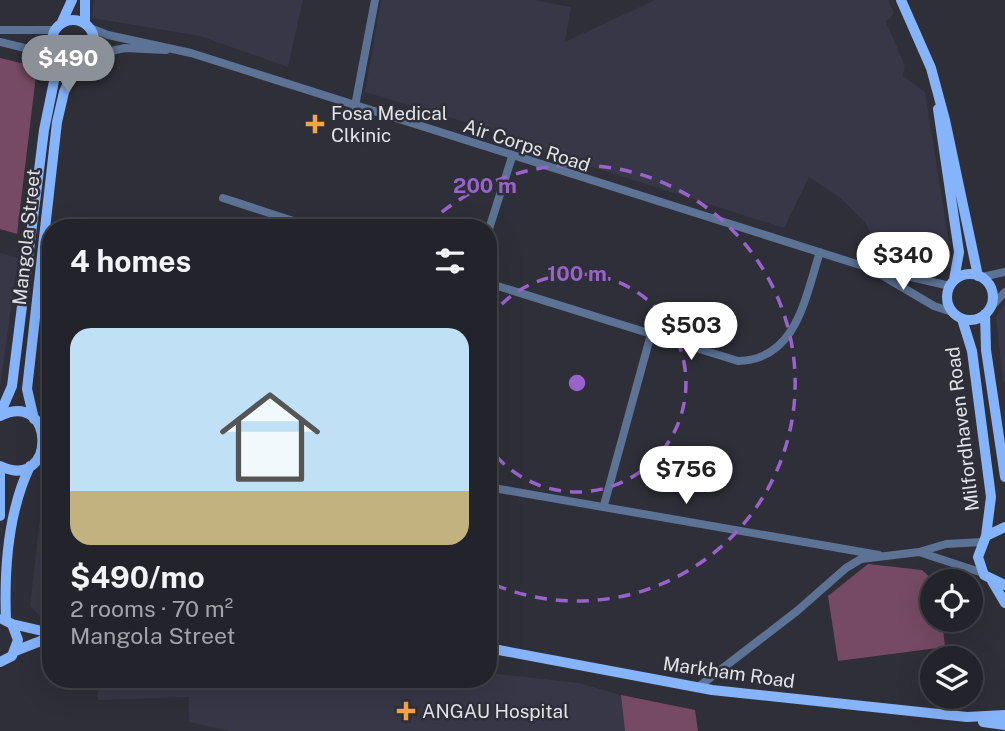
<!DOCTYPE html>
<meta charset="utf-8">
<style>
:root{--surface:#23232b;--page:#2f2f37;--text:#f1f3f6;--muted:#a3a4a9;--line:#404047;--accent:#8c9099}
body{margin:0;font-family:"Public Sans",sans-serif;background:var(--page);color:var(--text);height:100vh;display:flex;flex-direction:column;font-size:26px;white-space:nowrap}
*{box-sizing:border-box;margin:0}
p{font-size:23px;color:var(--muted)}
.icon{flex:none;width:38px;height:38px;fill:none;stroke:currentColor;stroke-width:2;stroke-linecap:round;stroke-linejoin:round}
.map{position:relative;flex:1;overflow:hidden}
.side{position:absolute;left:42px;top:219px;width:455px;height:469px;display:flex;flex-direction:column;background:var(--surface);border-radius:28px;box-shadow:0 7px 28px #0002,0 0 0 2px var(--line)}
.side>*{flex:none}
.buttons{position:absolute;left:920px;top:569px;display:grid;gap:14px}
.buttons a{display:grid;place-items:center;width:63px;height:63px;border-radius:50%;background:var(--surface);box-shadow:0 7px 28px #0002,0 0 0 2px var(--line);font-size:35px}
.price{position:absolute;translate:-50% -60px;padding:0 16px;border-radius:24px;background:#fff;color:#222;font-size:23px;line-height:46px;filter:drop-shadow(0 2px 4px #0008)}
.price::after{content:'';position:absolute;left:50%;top:42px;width:21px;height:16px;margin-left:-10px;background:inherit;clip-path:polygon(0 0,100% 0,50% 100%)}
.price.current{background:var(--accent);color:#fff}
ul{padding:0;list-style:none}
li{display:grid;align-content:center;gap:14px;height:371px;padding:0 28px}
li+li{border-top:2px solid var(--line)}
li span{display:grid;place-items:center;height:217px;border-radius:21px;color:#555}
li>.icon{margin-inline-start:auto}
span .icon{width:126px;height:126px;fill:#fffc;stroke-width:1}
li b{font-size:30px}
h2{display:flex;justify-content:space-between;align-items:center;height:84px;padding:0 28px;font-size:30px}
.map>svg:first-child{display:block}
.built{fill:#373747}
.green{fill:#764a64}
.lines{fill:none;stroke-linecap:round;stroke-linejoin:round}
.minor{stroke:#5c7395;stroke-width:8}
.major{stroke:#86b4fa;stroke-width:10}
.ring{fill:none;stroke:#9a63cc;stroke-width:3.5;stroke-dasharray:12 9}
.poi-dot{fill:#f3a542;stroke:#2f2f39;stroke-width:2.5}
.labels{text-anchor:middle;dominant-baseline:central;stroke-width:5;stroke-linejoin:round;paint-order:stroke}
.poi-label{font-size:19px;fill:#e2e2e9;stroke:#2f2f39;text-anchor:start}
.street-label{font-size:19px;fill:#e2e2e9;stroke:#2f2f39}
.centre{fill:#9a63cc;stroke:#2f2f39;stroke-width:3.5}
.ring-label{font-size:21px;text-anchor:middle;font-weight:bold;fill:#9a63cc;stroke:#2f2f39;stroke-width:5;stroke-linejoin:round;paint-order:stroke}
</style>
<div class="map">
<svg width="1005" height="731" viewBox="0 0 1005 731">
<rect width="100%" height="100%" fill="#2f2f39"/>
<!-- built -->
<path class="built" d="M94 0H303L288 67 200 36 92 18Z
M381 0H534L571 7 565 42 655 0H888L894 13 886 22 905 66 903 76 925 92 953 267 927 274 885 262 865 222 839 197 809 177 784 228 554 155 478 126 365 92Z
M0 253 18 258 0 387Z
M1005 302V382H1003L996 317Z
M51 333V417L47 416 43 396Z
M44 482 51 483V620H44L30 606Z
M488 673 579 683 621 695 625 731H230L189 722V697L98 700 97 679H488Z"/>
<!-- green -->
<path class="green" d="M0 58 37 67 17 234 0 229Z
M868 564 922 570 934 581 933 620H942L945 647 838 661 828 596Z
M621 695 695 710 698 731H625Z"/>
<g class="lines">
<!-- minor -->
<path class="minor" d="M90 28 108 35 191 53 863 266 950 286
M0 30H55
M0 42 57 56
M88 56 125 48 166 50
M355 106 375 0
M223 198 315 228
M488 232 512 157
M878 273 934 306 952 312
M982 277 1005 272
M488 283 738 361C797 360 805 297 820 252
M991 307 1005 292
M40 425 51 430
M34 462 51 457
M488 487 879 555
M604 505 651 334
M919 552 983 573
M697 688 797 611 846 568 861 559 919 552 946 544 982 542"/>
<!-- major -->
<path class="major" d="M85 0V24
M901 0 931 68 945 120 978 276
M52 41a21 21 0 1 1 42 0a21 21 0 1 1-42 0Z
M61 24 72 0
M938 109 959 252 954 280
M947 297a23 23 0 1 1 46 0a23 23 0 1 1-46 0Z
M985 314 986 350 1005 477
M962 319 972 351 991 497 986 536
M0 414 12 386 44 130 59 57
M0 416C56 388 57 493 0 466
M34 419 27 389 57 122 64 92 77 62
M0 473V516
M1005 527 986 536 978 557 984 575 1005 585
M992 581 1005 603
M6 620C4 569 8 512 30 466
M12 624 51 633
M488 648 712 690 967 717 1005 715
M15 651 51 637
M0 662 12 656 18 640 12 624 2 619
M983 722 1005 725"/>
</g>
<!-- distance rings -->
<g class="ring">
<path d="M488 320A109 109 0 1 1 488 446"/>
<path d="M426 226A218 218 0 1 1 488 582"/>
</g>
<!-- markers -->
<g class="poi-dot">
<path d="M311.5 113.5h7v7h7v7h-7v7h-7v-7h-7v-7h7z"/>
<path d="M402.5 700.5h7v7h7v7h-7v7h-7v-7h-7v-7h7z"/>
</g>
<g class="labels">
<!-- poi labels -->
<g class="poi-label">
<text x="331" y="113">Fosa Medical<tspan x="331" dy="22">Clkinic</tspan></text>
<text x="422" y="711">ANGAU Hospital</text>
</g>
<!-- street labels -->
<g class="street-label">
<text transform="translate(527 145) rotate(18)">Air Corps Road</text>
<text transform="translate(26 237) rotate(-84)">Mangola Street</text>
<text transform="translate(962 429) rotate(-97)">Milfordhaven Road</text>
<text transform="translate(729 672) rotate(8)">Markham Road</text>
</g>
</g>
<circle cx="577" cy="383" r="10" class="centre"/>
<g class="ring-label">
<text x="485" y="193">200 m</text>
<text x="577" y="281">100 m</text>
</g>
</svg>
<div class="buttons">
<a><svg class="icon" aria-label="locate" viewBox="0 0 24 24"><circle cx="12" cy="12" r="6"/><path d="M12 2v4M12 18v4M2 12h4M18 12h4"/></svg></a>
<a><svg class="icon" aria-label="layers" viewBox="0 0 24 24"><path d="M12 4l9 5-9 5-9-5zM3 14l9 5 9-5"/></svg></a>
</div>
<b class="price current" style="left:68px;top:95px">$490</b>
<b class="price" style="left:903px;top:292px">$340</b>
<b class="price" style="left:691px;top:362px">$503</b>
<b class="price" style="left:686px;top:506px">$756</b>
<section class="side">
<h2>4 homes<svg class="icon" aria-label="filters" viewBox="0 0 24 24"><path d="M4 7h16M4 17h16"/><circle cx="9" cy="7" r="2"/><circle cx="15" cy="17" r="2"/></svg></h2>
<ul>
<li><span style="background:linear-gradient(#bfe0f5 75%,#c2b280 0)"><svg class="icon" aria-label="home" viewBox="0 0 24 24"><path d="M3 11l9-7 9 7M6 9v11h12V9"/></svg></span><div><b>$490/mo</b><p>2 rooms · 70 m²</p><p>Mangola Street</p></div></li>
</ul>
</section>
</div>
